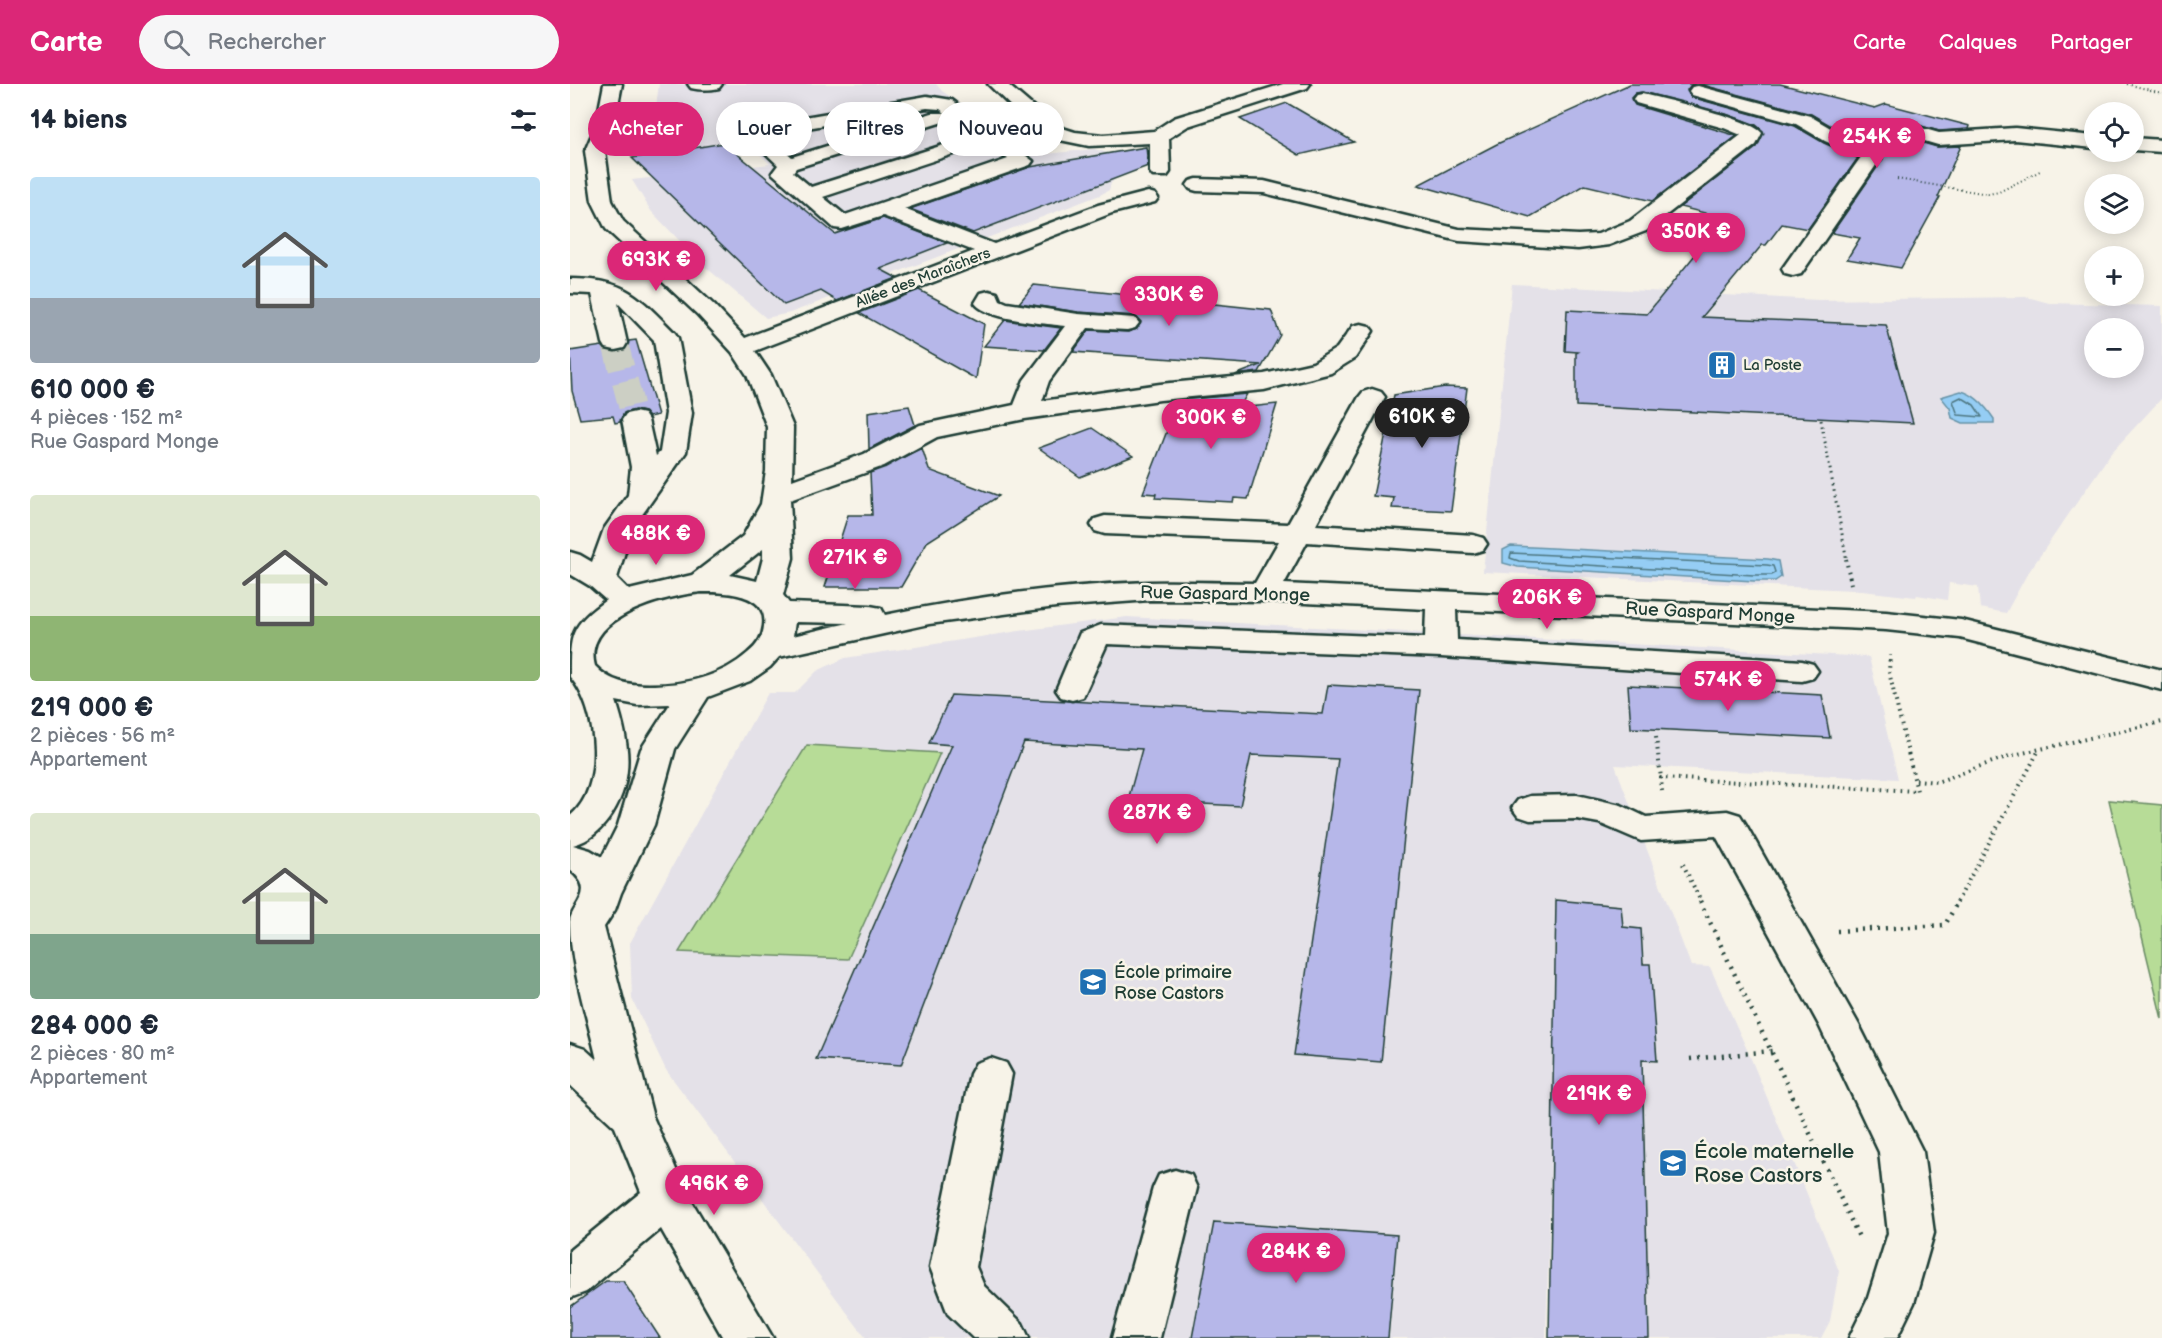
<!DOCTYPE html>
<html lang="fr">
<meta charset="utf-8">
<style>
:root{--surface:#fff;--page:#f6f6f7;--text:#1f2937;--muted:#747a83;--accent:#db2777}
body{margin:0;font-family:"Balsamiq Sans",sans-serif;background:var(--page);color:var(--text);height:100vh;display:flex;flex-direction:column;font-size:22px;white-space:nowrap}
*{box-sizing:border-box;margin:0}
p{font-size:20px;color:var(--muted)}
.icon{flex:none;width:33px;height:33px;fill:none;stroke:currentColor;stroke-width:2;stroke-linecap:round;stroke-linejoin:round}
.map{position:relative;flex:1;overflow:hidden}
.details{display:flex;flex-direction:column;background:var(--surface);width:570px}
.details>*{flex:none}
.hud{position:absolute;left:18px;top:18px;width:570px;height:54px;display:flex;gap:12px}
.controls{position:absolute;left:1514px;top:18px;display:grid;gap:12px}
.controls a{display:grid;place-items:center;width:60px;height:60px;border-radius:50%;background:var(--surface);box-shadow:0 3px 15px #0003;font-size:30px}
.price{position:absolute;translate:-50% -51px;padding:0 14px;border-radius:21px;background:var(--accent);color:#fff;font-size:20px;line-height:39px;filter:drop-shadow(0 2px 3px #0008)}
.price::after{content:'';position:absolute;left:50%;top:36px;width:18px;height:14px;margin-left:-9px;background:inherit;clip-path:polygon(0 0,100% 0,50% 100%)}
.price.selected{background:#222;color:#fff}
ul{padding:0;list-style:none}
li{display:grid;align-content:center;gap:12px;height:318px;padding:0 30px}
li span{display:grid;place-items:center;height:186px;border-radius:6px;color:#555}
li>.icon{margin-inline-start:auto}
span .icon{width:108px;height:108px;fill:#fffc;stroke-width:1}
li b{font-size:26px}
h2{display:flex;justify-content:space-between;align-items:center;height:72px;padding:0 30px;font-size:26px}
.pill{padding:0 21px;border-radius:27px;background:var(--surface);box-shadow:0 3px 15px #0003;font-size:21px;line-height:54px}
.pill.selected{background:var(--accent);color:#fff}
header{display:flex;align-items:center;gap:36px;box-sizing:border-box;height:84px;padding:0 30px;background:var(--accent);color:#fff}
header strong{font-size:28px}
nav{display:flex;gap:33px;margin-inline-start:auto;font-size:21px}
.search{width:420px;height:54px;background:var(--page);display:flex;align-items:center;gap:15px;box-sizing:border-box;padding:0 21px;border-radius:33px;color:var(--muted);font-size:22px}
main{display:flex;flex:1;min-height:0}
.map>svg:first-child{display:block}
.built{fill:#e4e1e8;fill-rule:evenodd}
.green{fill:#b7dc97;stroke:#6b8c66;stroke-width:1.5}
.water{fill:#95cdf4;stroke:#6693a7;stroke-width:1.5}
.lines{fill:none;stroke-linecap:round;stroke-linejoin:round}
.shore{stroke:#4e7781;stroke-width:1.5}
.building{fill:#b6b7e9;stroke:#1f3d34;stroke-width:1.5}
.minor-tunnel{stroke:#cccfc4;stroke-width:26;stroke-dasharray:26 13;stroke-linecap:butt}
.minor-casing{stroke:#1f3d34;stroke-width:5}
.path-far3{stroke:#1f3d34;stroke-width:2;stroke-dasharray:1 3;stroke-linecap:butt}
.path-far2{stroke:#1f3d34;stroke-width:3;stroke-dasharray:1.5 4;stroke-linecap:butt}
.path-far1{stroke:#1f3d34;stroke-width:4;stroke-dasharray:1.5 4.5;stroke-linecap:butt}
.path{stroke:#1f3d34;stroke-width:4.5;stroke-dasharray:2 6;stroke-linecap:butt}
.minor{fill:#f7f3e8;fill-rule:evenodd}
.labels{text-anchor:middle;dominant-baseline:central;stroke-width:5;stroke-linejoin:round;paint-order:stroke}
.far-street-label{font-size:15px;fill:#1f3d34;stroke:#f7f3e8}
.far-poi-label{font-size:15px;fill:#1f3d34;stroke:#f7f3e8;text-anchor:start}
.street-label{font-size:18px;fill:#1f3d34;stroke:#f7f3e8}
.poi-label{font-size:18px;fill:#1f3d34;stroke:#f7f3e8;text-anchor:start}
.near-poi-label{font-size:21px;fill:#1f3d34;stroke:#f7f3e8;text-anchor:start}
</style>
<header>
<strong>Carte</strong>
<div class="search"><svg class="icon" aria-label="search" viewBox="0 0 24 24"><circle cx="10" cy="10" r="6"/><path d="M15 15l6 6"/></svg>Rechercher</div>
<nav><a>Carte</a><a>Calques</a><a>Partager</a></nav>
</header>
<main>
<section class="details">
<h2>14 biens<svg class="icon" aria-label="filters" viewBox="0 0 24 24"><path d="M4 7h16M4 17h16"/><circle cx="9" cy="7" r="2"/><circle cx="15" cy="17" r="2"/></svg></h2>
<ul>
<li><span style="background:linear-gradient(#bfe0f5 65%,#9aa5b1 0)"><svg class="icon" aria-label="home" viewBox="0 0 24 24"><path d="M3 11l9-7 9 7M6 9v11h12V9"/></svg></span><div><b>610 000 €</b><p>4 pièces · 152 m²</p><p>Rue Gaspard Monge</p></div></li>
<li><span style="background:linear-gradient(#dfe7d0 65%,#8fb573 0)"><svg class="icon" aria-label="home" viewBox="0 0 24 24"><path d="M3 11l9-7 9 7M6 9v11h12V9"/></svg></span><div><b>219 000 €</b><p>2 pièces · 56 m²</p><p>Appartement</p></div></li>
<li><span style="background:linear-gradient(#dfe7d0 65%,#7fa58c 0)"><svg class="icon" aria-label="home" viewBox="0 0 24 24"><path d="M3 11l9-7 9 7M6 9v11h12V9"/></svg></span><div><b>284 000 €</b><p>2 pièces · 80 m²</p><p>Appartement</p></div></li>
</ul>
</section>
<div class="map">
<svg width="1592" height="1254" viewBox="0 0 1592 1254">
<rect width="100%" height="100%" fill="#f7f3e8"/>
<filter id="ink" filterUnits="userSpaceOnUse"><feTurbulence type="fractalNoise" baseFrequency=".0167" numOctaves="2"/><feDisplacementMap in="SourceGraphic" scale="12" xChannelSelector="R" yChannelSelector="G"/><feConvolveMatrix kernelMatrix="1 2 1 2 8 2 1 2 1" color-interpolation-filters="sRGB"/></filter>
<g filter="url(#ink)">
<!-- built -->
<path class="built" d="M89 0H366L372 7 467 71 524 65 574 79 547 93 541 99 539 106 530 111 220 229 196 234 132 180 81 127 62 96 200 80 175 56 66 74 69 56 86 22Z
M942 200 1249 216 1457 213 1479 219 1592 222V314L1541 369 1456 492 1436 529 1410 524 1408 503 1379 499 1377 516 1347 511 1346 513 1283 506 913 488ZM1524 244H1563V284H1524Z
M557 533 1299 573 1328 695 1045 681 1121 882 1140 883 1179 970 1269 1187 1260 1237 1251 1254H979L981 1079 976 1254H296L96 986 62 915 60 859 198 609H225L247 587 275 574 449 547Z"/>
<!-- green -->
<path class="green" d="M237 661 370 669 278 875 109 868Z
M1539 716 1592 721V935Z"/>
<!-- water -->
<path class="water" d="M1391 307C1405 310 1416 323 1424 335V339H1393L1382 334 1380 324 1371 313Z
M941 462 1198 475 1208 477 1211 493 1205 497H1184L948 483 933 479V466Z"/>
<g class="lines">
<!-- shore -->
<path class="shore" d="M1391 313 1404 321 1412 333 1388 331 1383 317Z
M941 469 1197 481 1203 482 1205 488 1202 491H1184L949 477 940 474Z"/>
</g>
<!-- building -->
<path class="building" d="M1060 0H1126L1120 2 1117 6 1121 13 1225 42 1254 59 1288 74 1238 145 1212 140 1196 161H1192L1132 233 1316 241 1343 339 1006 322V269L1008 268 995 267 997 226 1077 230 1155 134 1110 123 1187 63 1193 47 1186 41 1156 30 1072 8 1066 9 1061 14 1065 21 1167 52 1082 117 1015 101 960 133 848 101 927 60Z
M1129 0H1210L1305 24 1316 20 1400 42 1399 45 1369 47 1333 37 1326 39 1322 44 1326 51 1367 63 1391 62 1368 113H1370L1331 184 1277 175 1290 154 1262 149 1313 75 1309 64 1270 47 1241 30Z
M717 19 784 58 729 71 670 35Z
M154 59 265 150 313 134 377 159 310 185 327 194 267 217 251 207 214 221 62 74Z
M576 63 578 82 403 149 340 125 460 83Z
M464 201 701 226 710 251 689 288 665 291 691 281 503 268 519 246 558 248 567 245 571 238 565 232 508 228 449 219Z
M349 206 414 240 406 295 289 229Z
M435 236 461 240 491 244 474 266 414 262Z
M66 256 88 331 79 333 74 328 65 326 54 329 50 338 45 339 43 332 10 335 2 307 0 267 32 262 36 266 45 268 54 266 59 257Z
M875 303 897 304 881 427 822 424 824 414 803 412 824 311Z
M677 310 669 324 707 320 678 415 664 414 663 418 585 414 586 410 573 409 609 316Z
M339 322 345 341 299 365 298 328Z
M522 344 563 372 510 393 469 364Z
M352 364 359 386 429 412 357 458 331 503H255L278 431H302L300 389Z
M758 601 849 606 811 978 724 971 768 675 681 671 670 722 558 716 572 665 454 658 331 981 246 975 382 661 359 659 381 611 753 630Z
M1058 601 1252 611 1260 654 1061 644Z
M986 816 1051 822 1053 843 1071 845 1073 880H1080L1087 977 1072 976 1079 1254H979Z
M644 1138 827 1151 818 1254H622Z
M36 1197H53L90 1254H0V1223Z"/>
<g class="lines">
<!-- minor-tunnel -->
<path class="minor-tunnel" d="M45 259 65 336"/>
<!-- minor casing -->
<g class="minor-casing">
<path id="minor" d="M34 0H52L44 41 35 67 42 117 53 137 144 221 175 254 404 167 313 132 272 145 264 144 202 89 208 81 182 56 194 40 357 12 382 16 463 77 460 81 334 125 424 160 528 121 578 108 585 110 588 114 585 118 542 129 185 267 201 291 223 343 222 396 294 370 350 341 444 321 454 296 495 242C475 239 417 236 405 219L411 209 419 207 427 209 430 216 437 219 508 230 565 234 569 239 565 244 557 246 518 244 479 297 472 317 590 300 694 290 743 279 767 264 783 242 791 240 799 242 803 247 785 274 761 289 694 306 590 316 455 335 367 353 314 382 220 416 223 474 213 511 219 519 300 522 311 524 315 531C401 513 491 501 579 498 614 497 650 499 685 499L709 457 535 450 525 447 521 441 525 435 535 432 718 440 789 313 793 308 802 305 811 308 815 313 746 441 903 451 913 454 917 460 913 466 903 469 737 458 714 500 1316 528 1391 536 1592 586V606L1390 554 1316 546 886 526 887 556 1232 577 1243 580 1248 587 1243 594 1232 597 871 573 537 560 513 613 502 616 491 613 486 606 510 549 531 541 855 554 856 525 695 517 580 516 486 523 359 540 209 573 200 583 180 597 138 613 105 665 84 741 51 809 45 826 34 843 83 1033 115 1106 203 1254H153L91 1145 16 1208 0 1214V1166L71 1108 45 1043 0 1001V960L15 965 27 976C17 932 0 881 0 838 0 822 29 808 0 786V732C36 704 28 624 0 593 0 550 0 542 36 516L20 502 0 490V468L10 471 22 478 34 445 58 411 61 383 52 336 56 330 65 328 74 330 78 336 86 372 90 368 96 329 84 256 48 219 57 259 54 264 45 266 36 264 33 259 22 210 0 209V195C56 195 68 212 105 249L108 254 122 329 116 368 62 445 47 494 59 506 122 491 173 452 191 420 196 387 197 343 177 291 162 268 128 231 36 145 22 117 15 67 26 41ZM357 24 370 25 375 29H362L222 73 202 55 207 49ZM376 29 405 51 241 103 223 88 226 84 376 37 378 33ZM417 59 438 75 275 131 253 113ZM193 465V474L187 497 160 491ZM131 508C153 508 199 508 194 542 193 553 187 562 178 569 151 593 114 601 79 601 58 601 40 598 25 582 11 532 97 512 131 508ZM225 538 278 539 223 552ZM46 617 67 621 100 620 71 665 48 741 32 773 20 766 3 761C20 757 33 744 42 730 65 693 59 657 46 617Z
M118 0H152L149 4C140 6 130 6 121 4Z
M418 0H437L486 42 505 48 533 51 584 47 604 34 713 0H740L737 4 618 42 599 54 600 88 597 92H583L580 88V59L519 62 485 55 472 50 460 41Z
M1128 2 1240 32 1269 49 1308 66 1311 74 1231 190 1223 192 1215 190 1212 185 1291 73 1255 57 1226 40 1122 11 1119 7 1122 3Z
M1072 10C1093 15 1182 35 1192 49L1186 61 1076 147 1039 161 1008 165 889 157 694 109 627 107 620 105 617 101 620 97 627 95 694 97 889 145 1008 151 1028 150 1060 137 1171 51 1154 44 1066 19 1063 15 1066 11Z
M1334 39 1369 49 1445 44 1524 52V64L1445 56 1368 61 1327 49 1324 45 1327 41Z
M1563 54 1592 56V68L1563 66Z
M1007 711 1051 721 1076 733 1157 727 1170 731 1175 739 1289 941 1353 1068 1364 1149 1344 1219 1327 1254H1279L1297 1217 1318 1149 1309 1068 1249 941 1146 752 1071 757 1029 739 1007 735 960 736 948 732 942 724 948 716 960 712Z
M421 974 436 979 442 990 406 1183 414 1202 452 1239 459 1254H403L378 1230 360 1183 400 990 406 979Z
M605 1086 621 1091 627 1104 590 1254H542L583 1104 589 1091Z"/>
</g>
<!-- path-far3 -->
<path class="path-far3" d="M1557 0 1592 9
M1327 95 1418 110 1429 108 1472 86"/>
<!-- path-far2 -->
<path class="path-far2" d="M1251 336 1277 477"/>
<!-- path-far1 -->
<path class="path-far1" d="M1276 475 1281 500
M1086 653 1091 694
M1346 696 1367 698 1439 672 1592 638
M1092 707 1091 694 1347 707 1319 588 1320 571
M1113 780 1131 818
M1387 818 1469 666"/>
<!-- path -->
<path class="path" d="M1130 817 1289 1153
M1267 847 1375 841 1388 817
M1120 975 1202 967"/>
<!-- minor -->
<use href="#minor" class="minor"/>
</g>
</g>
<!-- icons -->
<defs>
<g id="building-square" transform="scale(1.5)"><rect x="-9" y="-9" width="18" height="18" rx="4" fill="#1f6fb2" stroke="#f7f3e8"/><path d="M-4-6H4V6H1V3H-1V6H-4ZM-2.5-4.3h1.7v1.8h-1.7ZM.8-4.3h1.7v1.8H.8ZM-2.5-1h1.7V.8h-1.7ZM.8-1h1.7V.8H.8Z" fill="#fff"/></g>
<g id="school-square" transform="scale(1.5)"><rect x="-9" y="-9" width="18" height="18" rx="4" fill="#1f6fb2" stroke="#f7f3e8"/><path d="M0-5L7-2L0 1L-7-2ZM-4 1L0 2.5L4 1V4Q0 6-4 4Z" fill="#fff"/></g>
</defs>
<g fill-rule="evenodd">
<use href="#building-square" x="1152" y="281"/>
<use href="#school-square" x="523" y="898"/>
<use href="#school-square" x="1103" y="1079"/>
</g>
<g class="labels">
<!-- far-street labels -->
<g class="far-street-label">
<text transform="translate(353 194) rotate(-21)">Allée des Maraîchers</text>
</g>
<!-- far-poi labels -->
<g class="far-poi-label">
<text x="1173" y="281">La Poste</text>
</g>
<!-- street labels -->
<g class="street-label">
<text transform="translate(655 510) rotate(1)">Rue Gaspard Monge</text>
<text transform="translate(1140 529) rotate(3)">Rue Gaspard Monge</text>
</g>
<!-- poi labels -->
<g class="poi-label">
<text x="544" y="888">École primaire<tspan x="544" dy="21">Rose Castors</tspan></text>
</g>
<!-- near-poi labels -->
<g class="near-poi-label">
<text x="1124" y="1067">École maternelle<tspan x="1124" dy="24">Rose Castors</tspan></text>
</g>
</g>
</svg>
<div class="controls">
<a><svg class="icon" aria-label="locate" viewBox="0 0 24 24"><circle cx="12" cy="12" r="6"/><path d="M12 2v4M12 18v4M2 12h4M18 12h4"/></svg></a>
<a><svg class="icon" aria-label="layers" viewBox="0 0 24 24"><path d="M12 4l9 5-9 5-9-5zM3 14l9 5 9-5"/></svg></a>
<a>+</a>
<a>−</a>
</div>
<b class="price" style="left:1307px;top:85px">254K €</b>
<b class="price" style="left:1126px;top:180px">350K €</b>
<b class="price" style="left:86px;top:208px">693K €</b>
<b class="price" style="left:599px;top:243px">330K €</b>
<b class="price selected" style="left:852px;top:365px">610K €</b>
<b class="price" style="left:641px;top:366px">300K €</b>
<b class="price" style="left:86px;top:482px">488K €</b>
<b class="price" style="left:285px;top:506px">271K €</b>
<b class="price" style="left:977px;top:546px">206K €</b>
<b class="price" style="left:1158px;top:628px">574K €</b>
<b class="price" style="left:587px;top:761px">287K €</b>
<b class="price" style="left:1029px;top:1042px">219K €</b>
<b class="price" style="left:144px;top:1132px">496K €</b>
<b class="price" style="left:726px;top:1200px">284K €</b>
<div class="hud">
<a class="pill selected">Acheter</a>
<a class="pill">Louer</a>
<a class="pill">Filtres</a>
<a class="pill">Nouveau</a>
</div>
</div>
</main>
